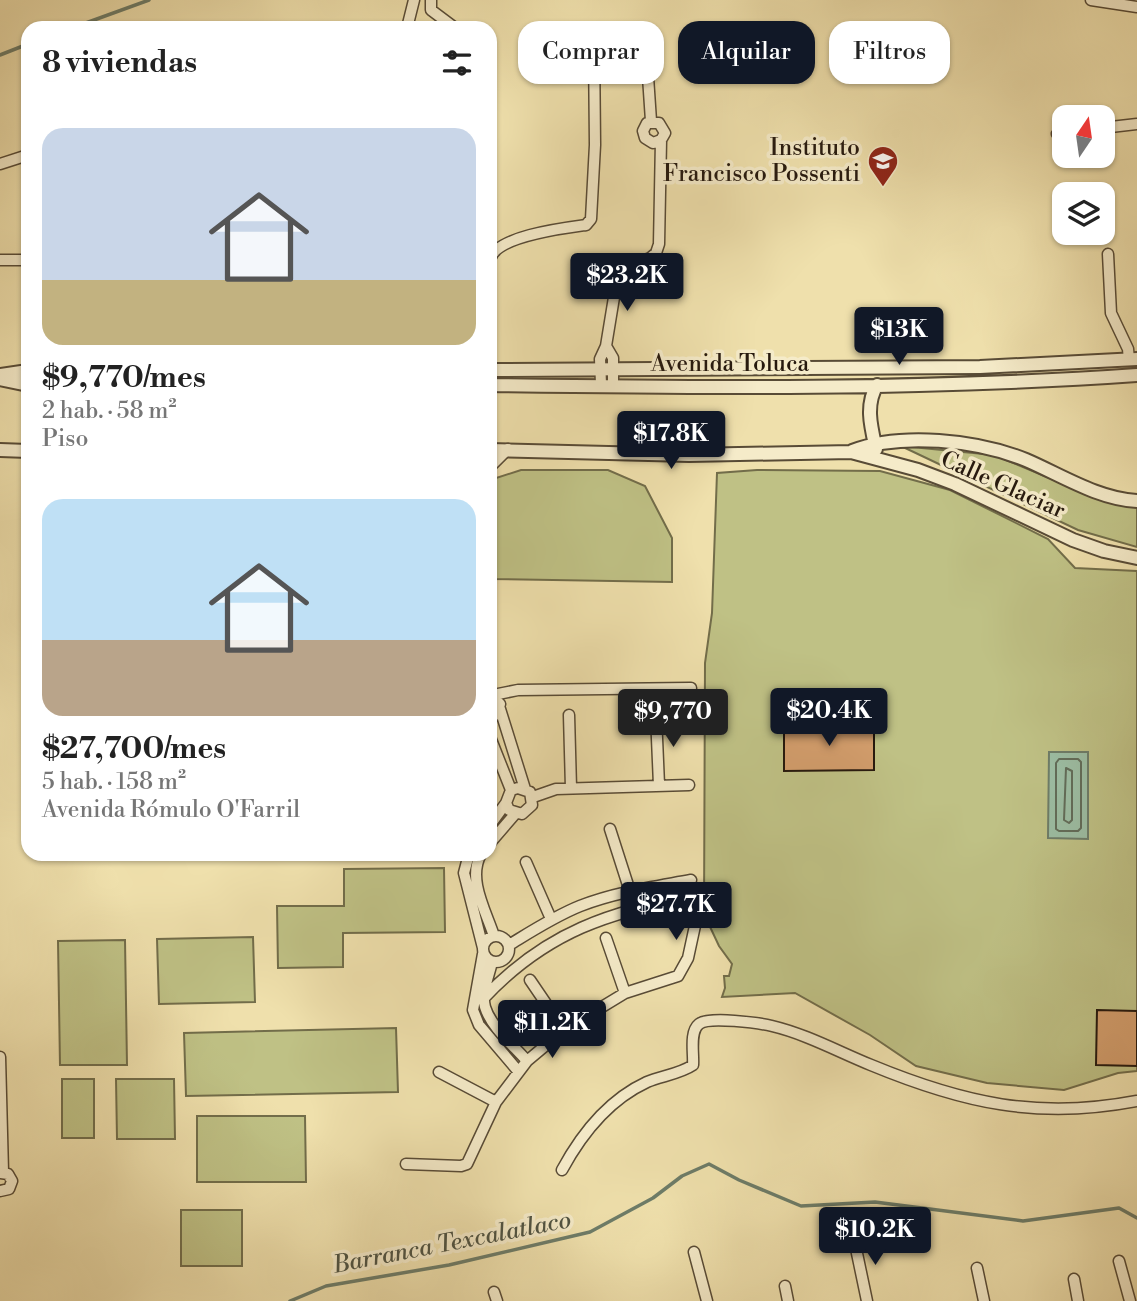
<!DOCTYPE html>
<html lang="es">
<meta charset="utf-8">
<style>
:root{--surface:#fff;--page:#f6f6f6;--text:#222;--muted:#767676;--accent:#111827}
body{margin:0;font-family:"Libre Bodoni",serif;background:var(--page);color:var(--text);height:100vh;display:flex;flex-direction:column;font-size:26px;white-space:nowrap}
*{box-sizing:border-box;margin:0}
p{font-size:23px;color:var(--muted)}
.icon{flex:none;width:38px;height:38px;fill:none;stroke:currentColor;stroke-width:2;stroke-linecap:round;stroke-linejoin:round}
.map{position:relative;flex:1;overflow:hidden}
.details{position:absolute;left:21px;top:21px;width:476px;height:840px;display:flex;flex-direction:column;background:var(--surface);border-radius:21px;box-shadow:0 2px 5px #0004}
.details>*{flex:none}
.guide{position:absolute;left:518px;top:21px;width:513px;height:63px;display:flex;gap:14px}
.needle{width:46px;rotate:13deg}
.fabs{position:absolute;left:1052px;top:105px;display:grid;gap:14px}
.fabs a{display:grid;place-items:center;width:63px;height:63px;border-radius:14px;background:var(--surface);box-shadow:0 2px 5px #0004;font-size:35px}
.price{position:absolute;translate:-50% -60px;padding:0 16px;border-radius:7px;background:var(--accent);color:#fff;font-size:23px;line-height:46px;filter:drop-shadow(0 2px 4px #0008)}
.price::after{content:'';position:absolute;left:50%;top:42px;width:21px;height:16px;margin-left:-10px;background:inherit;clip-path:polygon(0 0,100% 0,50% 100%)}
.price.selected{background:#222;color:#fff}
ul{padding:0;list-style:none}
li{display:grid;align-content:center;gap:14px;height:371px;padding:0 21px}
li span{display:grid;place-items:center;height:217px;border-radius:21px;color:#555}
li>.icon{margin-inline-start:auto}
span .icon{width:126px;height:126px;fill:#fffc;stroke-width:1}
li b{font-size:30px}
h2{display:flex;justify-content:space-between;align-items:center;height:84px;padding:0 21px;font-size:30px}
.pill{padding:0 24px;border-radius:21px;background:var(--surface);box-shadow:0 2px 5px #0004;font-size:24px;line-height:63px}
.pill.selected{background:var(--accent);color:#fff}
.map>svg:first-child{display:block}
.green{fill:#bfc185;stroke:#726d4a;stroke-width:2}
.water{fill:#9cbea4;stroke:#6d7c68;stroke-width:2}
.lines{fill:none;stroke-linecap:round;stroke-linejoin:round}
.shore{stroke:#616c59;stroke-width:2}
.stream{stroke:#6d7c68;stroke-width:3.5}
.building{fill:#d29d6c;stroke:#26190e;stroke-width:2}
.minor-casing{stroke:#584b36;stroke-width:13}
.tertiary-casing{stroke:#584b36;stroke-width:16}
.minor{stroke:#f5ebc9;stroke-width:10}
.tertiary{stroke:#f5ebc9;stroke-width:12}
.labels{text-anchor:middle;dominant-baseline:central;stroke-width:7;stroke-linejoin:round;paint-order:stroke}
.poi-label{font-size:23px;fill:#26190e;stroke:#f5ebc9;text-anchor:end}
.street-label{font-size:23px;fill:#26190e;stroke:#f5ebc9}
.water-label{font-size:24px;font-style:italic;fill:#4f5342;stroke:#f5ebc9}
</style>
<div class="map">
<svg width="1137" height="1301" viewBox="0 0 1137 1301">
<rect width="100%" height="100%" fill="#efe0ac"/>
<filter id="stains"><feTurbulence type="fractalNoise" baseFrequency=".00286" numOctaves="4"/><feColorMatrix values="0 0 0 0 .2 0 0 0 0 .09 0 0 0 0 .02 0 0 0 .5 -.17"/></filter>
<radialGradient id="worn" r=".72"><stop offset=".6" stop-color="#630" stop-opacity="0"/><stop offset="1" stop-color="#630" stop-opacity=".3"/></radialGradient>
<!-- green -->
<path class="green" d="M901 446 994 455 1071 487 1137 505V547L1078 530Z
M521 470H608L645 486 672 538V582L490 579V480Z
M757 470 880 471 950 490 1048 539 1075 568 1137 571V1071L1118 1073 1064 1090 987 1083 916 1066 870 1035 795 993 722 997 725 988 724 976H729L732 964 719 946 704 914 705 663 712 613 717 473Z
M444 868 445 932 343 933V967L278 968 277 906H344V869Z
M253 937 255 1002 159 1004 157 939Z
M125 940 127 1065H60L58 941Z
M396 1028 398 1092 186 1096 184 1033Z
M62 1079H94V1138H62Z
M116 1079H174L175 1139H117Z
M197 1116H305L306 1182H197Z
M181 1210H242V1266H181Z"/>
<!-- water -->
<path class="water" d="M1049 752H1088V839L1048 838Z"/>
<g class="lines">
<!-- shore -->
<path class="shore" d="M1059 759H1078L1081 762V828L1078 831H1059L1056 829V763Z
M1066 768 1072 771V820L1069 823 1064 820Z"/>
<!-- stream -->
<path class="stream" d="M72 28 149 0
M0 55 28 44
M290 1301 326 1286 449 1265 590 1232 653 1198 682 1176 709 1164 739 1180 801 1206 875 1202 1023 1221 1119 1208 1137 1218"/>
</g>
<!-- building -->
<path class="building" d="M874 726V770L784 771V727Z
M1097 1010 1137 1011V1066L1096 1065Z"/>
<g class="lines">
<!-- minor casing -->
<g class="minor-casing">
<path id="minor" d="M431 0V10L455 28
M1091 0 1137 7
M407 28 414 0
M645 32 651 121
M1102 128 1137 124
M1057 134H1064
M0 164 28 155
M1108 254 1111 313 1128 349 1129 360
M490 259C497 236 564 228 586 225L591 219 595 145 594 45
M0 260H28
M606 346 613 358V385
M601 384 600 359 606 346 617 279 626 267 650 258 656 253 659 244 661 140 665 133 659 123H647L643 131 645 138 653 143 661 140
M490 467 508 449
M490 695 500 704 497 714 490 718
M493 695 518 690 691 688
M500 709 525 789
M569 715 571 788
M656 715 659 785
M490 737 511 790 506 803 509 810 522 814 532 805 530 792 518 788 511 790
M533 797 556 789 689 785
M490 825 506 803
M610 829 635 907
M490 843 515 814
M469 854 464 873 483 948
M481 854C467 879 486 911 494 936
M526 862 551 919
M483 949a13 13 0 1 1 26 0a13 13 0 1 1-26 0Z
M606 938 625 993
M509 945C532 931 555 916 580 906 616 892 653 887 691 880
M483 954 473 1010 479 1025 518 1071
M492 962C489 976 481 993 485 1007 491 1027 514 1046 527 1061
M530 980 564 1030
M484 998C547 931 610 912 697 895
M0 1057 3 1172
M439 1072 496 1102
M406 1164 461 1166 467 1164 496 1102 527 1061 564 1030 625 993 678 976 688 958 696 921
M562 1170C582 1133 608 1100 647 1082 661 1076 680 1074 693 1065 694 1054 689 1032 699 1024 709 1016 759 1023 772 1026 806 1034 839 1052 871 1065 963 1103 1038 1120 1137 1101
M0 1173 8 1174 12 1181 9 1189 0 1191
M854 1239 867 1301
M694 1252 707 1301
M1119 1261 1130 1301
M977 1268 984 1301
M1074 1279 1078 1301
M785 1286 788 1301
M494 1292 497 1301"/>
</g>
<!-- tertiary casing -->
<g class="tertiary-casing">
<path id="tertiary" d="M490 370 980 367 1137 359
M0 375 28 371
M0 379 28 385
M490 385C705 388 922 390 1137 375
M876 449C871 427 865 405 877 385
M0 450 28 451
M490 450 689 455 851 452 918 470 955 484 1073 540 1104 551 1137 558
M852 451C901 432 977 440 1026 460 1061 475 1098 499 1137 501"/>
</g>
<!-- minor -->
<use href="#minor" class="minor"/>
<!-- tertiary -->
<use href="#tertiary" class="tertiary"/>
</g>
<!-- icons -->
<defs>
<g id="school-pin" transform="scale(1.575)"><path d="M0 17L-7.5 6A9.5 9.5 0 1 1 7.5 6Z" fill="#8f2418" stroke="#f5ebc9"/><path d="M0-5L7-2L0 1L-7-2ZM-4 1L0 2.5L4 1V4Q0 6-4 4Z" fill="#fff"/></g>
</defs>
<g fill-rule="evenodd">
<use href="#school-pin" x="883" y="161"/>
</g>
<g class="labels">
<!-- poi labels -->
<g class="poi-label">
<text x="860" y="148">Instituto<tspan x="860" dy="26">Francisco Possenti</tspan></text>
</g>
<!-- street labels -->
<g class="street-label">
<text x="730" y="364">Avenida Toluca</text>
<text transform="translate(1003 485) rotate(24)">Calle Glaciar</text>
</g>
<!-- water labels -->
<g class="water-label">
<text transform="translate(452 1243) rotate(-11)">Barranca Texcalatlaco</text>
</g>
</g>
<rect width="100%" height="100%" filter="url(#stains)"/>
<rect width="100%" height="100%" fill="url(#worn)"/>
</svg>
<div class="fabs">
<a><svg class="needle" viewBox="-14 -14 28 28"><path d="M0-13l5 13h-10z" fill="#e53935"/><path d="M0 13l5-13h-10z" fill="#767676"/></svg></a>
<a><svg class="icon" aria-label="layers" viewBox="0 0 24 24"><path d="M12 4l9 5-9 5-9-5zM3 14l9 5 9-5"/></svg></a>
</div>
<b class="price" style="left:627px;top:313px">$23.2K</b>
<b class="price" style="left:899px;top:367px">$13K</b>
<b class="price" style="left:671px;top:471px">$17.8K</b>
<b class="price" style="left:829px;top:748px">$20.4K</b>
<b class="price selected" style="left:673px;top:749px">$9,770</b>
<b class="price" style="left:676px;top:942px">$27.7K</b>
<b class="price" style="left:552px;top:1060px">$11.2K</b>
<b class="price" style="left:875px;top:1267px">$10.2K</b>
<div class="guide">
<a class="pill">Comprar</a>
<a class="pill selected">Alquilar</a>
<a class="pill">Filtros</a>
</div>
<section class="details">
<h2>8 viviendas<svg class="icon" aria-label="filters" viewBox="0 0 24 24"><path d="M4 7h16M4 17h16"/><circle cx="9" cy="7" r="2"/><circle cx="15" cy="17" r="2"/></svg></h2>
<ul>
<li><span style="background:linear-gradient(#c9d6e8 70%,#c2b280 0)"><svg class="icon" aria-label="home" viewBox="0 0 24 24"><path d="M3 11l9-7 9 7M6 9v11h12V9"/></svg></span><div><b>$9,770/mes</b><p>2 hab. · 58 m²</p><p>Piso</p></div></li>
<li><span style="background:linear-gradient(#bfe0f5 65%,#b9a48a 0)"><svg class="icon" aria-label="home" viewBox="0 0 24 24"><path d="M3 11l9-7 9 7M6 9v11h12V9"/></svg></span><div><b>$27,700/mes</b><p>5 hab. · 158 m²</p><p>Avenida Rómulo O'Farril</p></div></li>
</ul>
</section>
</div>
